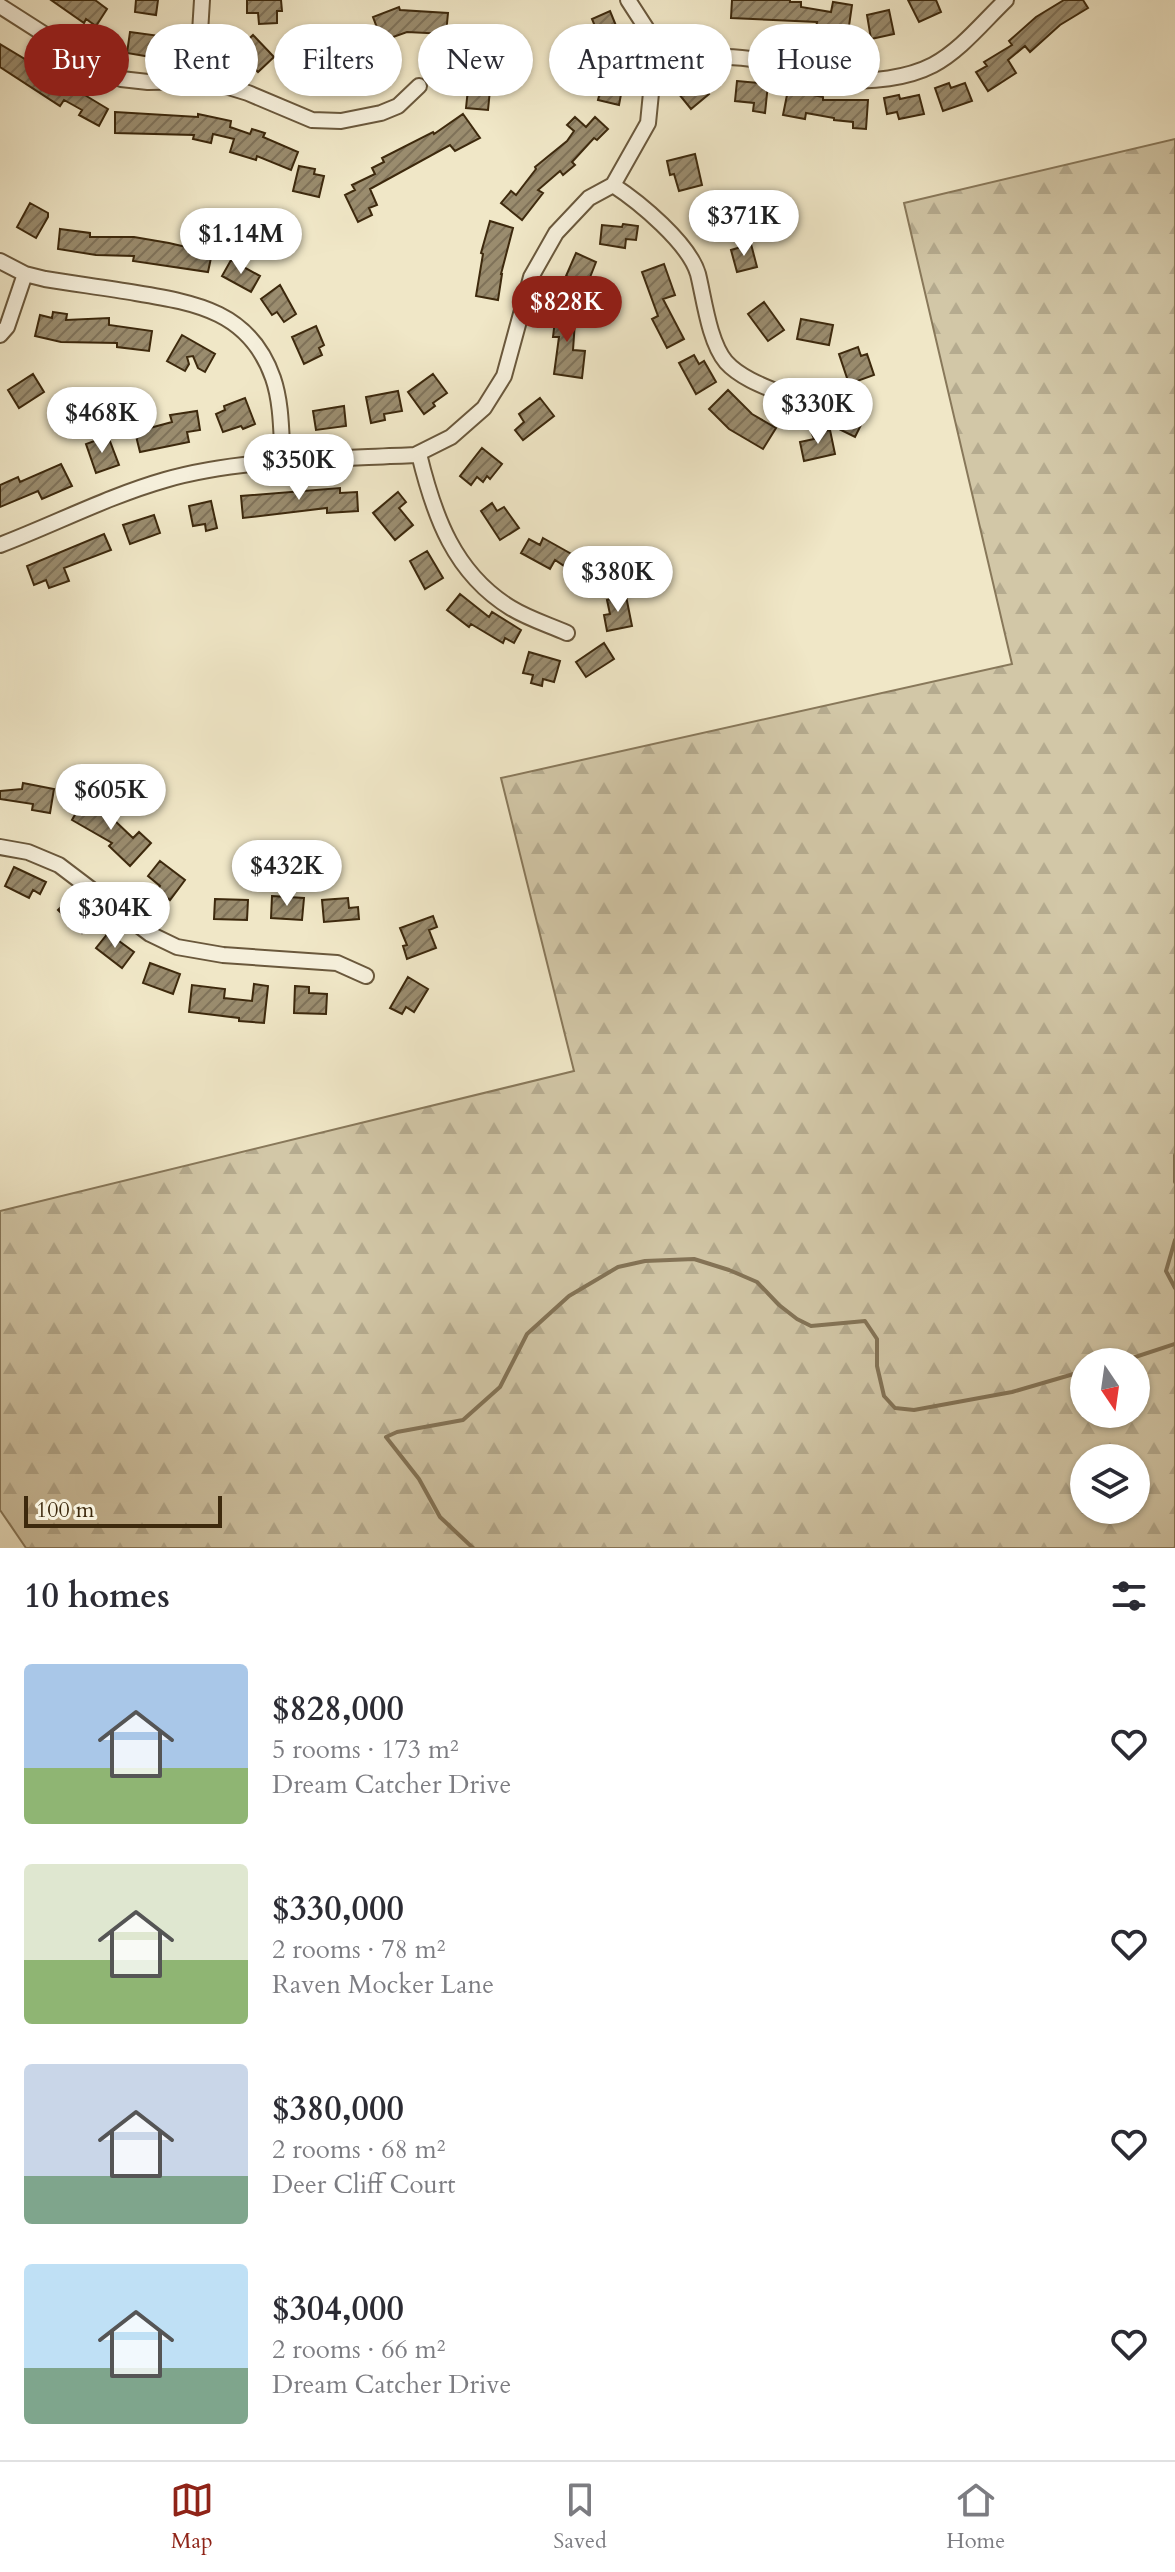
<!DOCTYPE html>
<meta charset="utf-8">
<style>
:root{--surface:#fff;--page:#f2f2f3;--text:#2b2b33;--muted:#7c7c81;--line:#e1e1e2;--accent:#8f2418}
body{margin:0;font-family:Cardo,serif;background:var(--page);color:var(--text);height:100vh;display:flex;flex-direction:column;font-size:30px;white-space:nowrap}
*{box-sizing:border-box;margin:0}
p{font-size:26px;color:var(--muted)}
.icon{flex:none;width:44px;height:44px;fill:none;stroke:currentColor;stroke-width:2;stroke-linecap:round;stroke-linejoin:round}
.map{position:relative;height:1548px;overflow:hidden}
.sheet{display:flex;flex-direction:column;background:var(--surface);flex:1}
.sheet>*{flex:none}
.guide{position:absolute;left:24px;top:24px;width:1128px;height:72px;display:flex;gap:16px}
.needle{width:52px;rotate:167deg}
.buttons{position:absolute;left:1070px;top:1348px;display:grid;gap:16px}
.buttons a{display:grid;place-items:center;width:80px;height:80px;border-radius:50%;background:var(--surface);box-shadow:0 2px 6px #0004;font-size:40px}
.scale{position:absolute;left:24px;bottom:20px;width:198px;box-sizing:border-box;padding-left:8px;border:4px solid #3d290d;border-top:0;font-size:22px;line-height:28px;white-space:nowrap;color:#3d290d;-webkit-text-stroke:6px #f5efdb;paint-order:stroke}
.price{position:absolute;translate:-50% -68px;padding:0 18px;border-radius:28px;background:#fff;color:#222;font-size:26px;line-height:52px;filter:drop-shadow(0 2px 4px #0008)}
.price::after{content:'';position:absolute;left:50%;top:48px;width:24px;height:18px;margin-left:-12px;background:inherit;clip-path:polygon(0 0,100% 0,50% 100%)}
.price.on{background:var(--accent);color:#fff}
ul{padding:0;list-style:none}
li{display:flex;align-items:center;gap:24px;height:200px;padding:0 24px}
li span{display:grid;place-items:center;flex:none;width:224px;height:160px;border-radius:8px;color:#555}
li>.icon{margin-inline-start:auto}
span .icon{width:96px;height:96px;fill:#fffc;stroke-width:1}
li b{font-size:34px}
h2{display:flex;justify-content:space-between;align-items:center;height:96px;padding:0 24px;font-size:34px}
.chip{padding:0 28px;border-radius:36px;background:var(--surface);box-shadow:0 2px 6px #0004;font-size:28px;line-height:72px}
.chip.on{background:var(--accent);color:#fff}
.dock{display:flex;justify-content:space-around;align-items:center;height:112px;border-top:2px solid var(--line);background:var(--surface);font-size:22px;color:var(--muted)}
.dock a{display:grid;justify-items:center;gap:4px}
.dock .on{color:var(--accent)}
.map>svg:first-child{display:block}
.forest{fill:url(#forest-firs);stroke:#88785a;stroke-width:2;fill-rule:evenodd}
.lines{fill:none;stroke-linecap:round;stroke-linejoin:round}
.stream{stroke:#847457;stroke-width:4}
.building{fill:url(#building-hatch);stroke:#3d290d;stroke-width:2}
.minor-casing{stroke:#6a583c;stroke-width:18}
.minor{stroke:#f5efdb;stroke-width:14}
</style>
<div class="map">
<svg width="1175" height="1548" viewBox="0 0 1175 1548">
<defs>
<pattern id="forest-firs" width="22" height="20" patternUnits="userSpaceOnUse" patternTransform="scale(2)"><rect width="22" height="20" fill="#d2c7a7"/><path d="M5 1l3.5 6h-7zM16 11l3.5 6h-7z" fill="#b5ab8f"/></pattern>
<pattern id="building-hatch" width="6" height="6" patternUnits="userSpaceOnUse" patternTransform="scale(2)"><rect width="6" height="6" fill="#9a8c6e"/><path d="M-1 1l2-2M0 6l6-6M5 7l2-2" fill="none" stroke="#7f7259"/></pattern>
</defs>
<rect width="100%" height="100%" fill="#f0e7c7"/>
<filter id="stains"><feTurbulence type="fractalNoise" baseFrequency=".0025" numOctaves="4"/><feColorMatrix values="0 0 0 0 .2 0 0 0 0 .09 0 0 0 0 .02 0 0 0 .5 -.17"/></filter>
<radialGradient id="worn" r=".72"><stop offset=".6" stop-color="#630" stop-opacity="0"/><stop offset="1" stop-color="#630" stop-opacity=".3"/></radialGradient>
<!-- forest -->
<path class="forest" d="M1175 139V1548H26L0 1510V1211L574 1071 501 778 1012 664 904 203ZM1084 1362H1136V1414H1084ZM1084 1458H1136V1510H1084Z"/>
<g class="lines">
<!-- stream -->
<path class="stream" d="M1175 1155V1182
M1175 1240 1166 1271 1175 1288
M1120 1362 1175 1344
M473 1548 440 1517 419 1479 386 1437 397 1432 463 1420 500 1387 527 1334 569 1296 618 1267 645 1261 694 1259 729 1270 757 1282 779 1305 797 1319 811 1326 865 1321 877 1339V1366L884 1396 895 1408 914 1410 1012 1392 1084 1371"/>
</g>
<!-- building -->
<path class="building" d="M51 0H95L107 9 96 26 86 19 84 23Z
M136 0H158L156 15 135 12Z
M247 0H281L282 11H277V23L259 24 258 13H247Z
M732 0H790V2H801V7L831 12 833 2 852 5 848 33 816 28 817 22 731 18Z
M908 0H936L941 12 919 22Z
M1064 0H1083L1088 8 1060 25 1030 52 1025 46 1008 60 1016 73 988 91 976 72 987 66 984 62 1012 45 1009 41 1036 17Z
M399 7 400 10 448 13 446 34 407 32 382 41 373 17Z
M889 10 894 34 871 39 867 15Z
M610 11 619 33 601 41 592 19Z
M130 32 160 36 157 58 127 53Z
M253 35 274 57 258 72 237 50Z
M469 36 472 40 476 38 488 62 468 71 454 43Z
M0 44 108 109 99 126 79 115 82 110 64 100 60 106 0 67Z
M364 51 374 72 347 86 336 65Z
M300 58 326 61 323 86 307 84 308 79 297 77Z
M697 78 709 94 691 109 678 93Z
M469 79 491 80 488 110 466 108Z
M603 80 623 84 619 105 598 100Z
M737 81 768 84 765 113 753 111 754 103 735 101Z
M949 83 951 88 965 83 972 101 943 111 935 88Z
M788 90 823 97V100H868L866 129 853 128V122L834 120V118L806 113 805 119 783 115Z
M899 95 900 99 919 95 924 114 899 119 897 112 887 114 884 98Z
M115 112 198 117V114L231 121 230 127 250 134 252 129 265 133 263 137 298 152 291 170 257 156 256 160 230 152 234 139 213 134 211 143 193 139 194 135 115 133Z
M463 114 480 138 455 151 450 145 370 189 377 205 369 208 372 215 358 222 345 195 355 190 352 185 375 174 372 168 384 162 382 158 433 132 434 134Z
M575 117 586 127 595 117 608 129 597 140 594 138 572 162 575 165 563 175 560 171 538 190 543 193 522 220 501 203 511 191 516 195 536 169 535 167 567 141 574 131 567 125Z
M695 154 702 185 679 191 674 174 670 175 667 161Z
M299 166 315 169 314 174 324 176 319 197 293 191Z
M718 200 738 225 723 237 703 212Z
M30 203 48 213V217L36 238 17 227Z
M490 221 513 228 501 274H502L498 300 476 296 483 254 481 253Z
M623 224 638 226 636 240 626 239 625 248 600 244 602 225 622 227Z
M60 229 90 233V237H134L169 243 212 253 208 272 133 261 134 256 96 255 58 249Z
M751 244 757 267 737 272 731 250Z
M576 253 596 262 587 285 566 276Z
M231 260 260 276 251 292 222 276Z
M664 264 675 295 663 299 684 339 667 348 652 319 658 316 642 272Z
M280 285 296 314 284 322 277 312 272 315 261 299Z
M764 302 784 330 768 341 748 314Z
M557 304 576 307 573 350 585 351 582 378 554 374 559 337H553Z
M53 312 67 314 66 320 109 318V325L152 331 149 351 117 347V343L61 342 35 336 40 315 52 318Z
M801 319 833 325 829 345 797 339Z
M316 326 324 345 319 348 322 355 304 364 292 337Z
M182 335 215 354 205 372 198 368 193 356 187 357 189 364 185 371 167 361Z
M858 347 861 356 867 354 874 375 849 384 839 354Z
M694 355 699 364 704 361 716 382 696 394 679 363Z
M33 374 44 392 19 408 8 390Z
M433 374 447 393 433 403 435 406 424 414 408 392Z
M728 390 752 414 776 428 763 449 729 429 709 409Z
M398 391 402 411 384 414 385 420 371 423 366 397Z
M854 396 871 405 855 437 837 428Z
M245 398 255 424 243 429 241 426 223 432 216 414 225 410 224 406Z
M540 398 554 416 523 440 515 430 524 422 519 414Z
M344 406 346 426 316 430 313 411Z
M197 411 200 430 187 432 189 442 140 452 135 432 172 422 170 415Z
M830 430 835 454 804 461 800 442 814 439 812 434Z
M108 436 119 465 96 473 86 444Z
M482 448 502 464 490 479 487 476 483 482 477 477 471 485 460 476Z
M61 464 72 486 42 499 38 491 0 507V485L18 477 20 482Z
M340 488V493L357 492 358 511 327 513V508L243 518 241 496Z
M398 492 406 502 399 508 413 525 395 540 373 513Z
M211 501 217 528 206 531 205 524 193 526 189 506Z
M492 503 497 511 504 507 519 528 500 540 481 511Z
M154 515 160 533 130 544 123 525Z
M104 534 111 550 64 568 69 581 49 588 46 580 34 585 27 566Z
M543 538 577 557 582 551 601 565 596 572 604 577 597 588 555 560 550 569 521 553 529 539 540 545Z
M427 551 443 578 425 589 410 561Z
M460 594 489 617 492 612 521 630 514 643 505 638 503 643 471 624 469 627 447 610Z
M626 596 632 626 607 631 604 615 610 614 607 600Z
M604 643 614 659 586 677 576 662Z
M529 652 560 661 554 682 543 679 542 686 531 683 533 675 523 673Z
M23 783 54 789 50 813 32 810 33 804 0 799V791L22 789Z
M85 797 100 805 97 810 112 818 133 838 139 832 151 843 130 866 109 846 112 843 72 820Z
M160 861 185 880 170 900 157 890 160 886 148 876Z
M14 867 46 882 40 894 33 890 29 898 5 886Z
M74 894 98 917 82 933 58 910Z
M272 896 304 898 302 920 271 918Z
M348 898 349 908 358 907 359 919 324 922 322 900Z
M215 899 248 900 247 920 214 919Z
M433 916 437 927 429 930 436 948 407 959 403 946 407 945 400 928Z
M108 933 134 952 122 968 96 948Z
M150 963 180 974 173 994 143 983Z
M408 977 428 989 414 1012 406 1007 402 1014 390 1008Z
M254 984 268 986 264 1023 239 1021V1018L189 1012 192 985 225 989 224 998 252 1001Z
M295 986 309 987V993L327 994 326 1014 294 1013Z"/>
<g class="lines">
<!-- minor casing -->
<g class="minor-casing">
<path id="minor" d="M0 6 94 66 121 79 148 82 197 81 222 85 248 93 312 120 341 121 381 113 398 106 419 86
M655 68C677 64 700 58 722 57 763 56 802 73 843 79 870 83 908 78 933 65 961 50 983 22 1006 0
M197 81 202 0
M613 185C639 202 689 243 698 274 704 298 709 342 726 362 743 381 775 390 797 400
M0 261 25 274 45 279C76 284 106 288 136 293 197 303 250 312 273 378 282 404 281 435 283 463
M0 335 7 327 25 274
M419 454C434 516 454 573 511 608 529 619 549 625 567 633
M0 545C55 524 109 496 165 480 241 458 336 459 415 455L451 437 484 408 504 376 531 277 556 233 589 198 613 185 648 123 655 53 650 34 628 0
M0 847 28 852 59 865 150 934 177 947 223 955 337 963 366 976"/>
</g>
<!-- minor -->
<use href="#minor" class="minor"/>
</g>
<rect width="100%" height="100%" filter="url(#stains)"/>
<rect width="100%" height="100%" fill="url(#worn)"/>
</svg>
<div class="buttons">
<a><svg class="needle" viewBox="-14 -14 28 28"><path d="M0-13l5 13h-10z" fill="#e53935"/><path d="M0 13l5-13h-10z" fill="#7c7c81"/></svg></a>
<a><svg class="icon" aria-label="layers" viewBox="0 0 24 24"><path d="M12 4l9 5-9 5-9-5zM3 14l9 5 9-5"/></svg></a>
</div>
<div class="scale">100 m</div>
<b class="price" style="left:744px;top:258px">$371K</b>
<b class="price" style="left:241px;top:276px">$1.14M</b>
<b class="price on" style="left:567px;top:344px">$828K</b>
<b class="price" style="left:818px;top:446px">$330K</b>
<b class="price" style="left:102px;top:455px">$468K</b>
<b class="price" style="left:299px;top:502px">$350K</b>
<b class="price" style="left:618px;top:614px">$380K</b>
<b class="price" style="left:111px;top:832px">$605K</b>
<b class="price" style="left:287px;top:908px">$432K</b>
<b class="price" style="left:115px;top:950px">$304K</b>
<div class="guide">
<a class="chip on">Buy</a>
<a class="chip">Rent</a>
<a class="chip">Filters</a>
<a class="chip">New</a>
<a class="chip">Apartment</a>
<a class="chip">House</a>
</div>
</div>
<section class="sheet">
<h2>10 homes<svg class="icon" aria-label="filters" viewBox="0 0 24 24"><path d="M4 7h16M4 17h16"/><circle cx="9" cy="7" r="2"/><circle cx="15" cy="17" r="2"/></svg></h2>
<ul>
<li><span style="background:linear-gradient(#a9c7e8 65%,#8fb573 0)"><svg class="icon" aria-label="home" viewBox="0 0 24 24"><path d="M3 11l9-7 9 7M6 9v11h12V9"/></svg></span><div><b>$828,000</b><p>5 rooms · 173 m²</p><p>Dream Catcher Drive</p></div><svg class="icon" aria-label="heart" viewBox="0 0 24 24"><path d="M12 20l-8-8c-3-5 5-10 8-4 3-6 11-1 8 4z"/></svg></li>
<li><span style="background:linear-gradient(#dfe7d0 60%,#8fb573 0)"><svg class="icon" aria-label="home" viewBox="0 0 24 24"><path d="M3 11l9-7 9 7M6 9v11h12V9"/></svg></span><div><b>$330,000</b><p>2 rooms · 78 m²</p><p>Raven Mocker Lane</p></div><svg class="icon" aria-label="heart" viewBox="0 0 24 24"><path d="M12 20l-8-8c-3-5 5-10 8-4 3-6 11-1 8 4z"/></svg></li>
<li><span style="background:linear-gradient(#c9d6e8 70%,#7fa58c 0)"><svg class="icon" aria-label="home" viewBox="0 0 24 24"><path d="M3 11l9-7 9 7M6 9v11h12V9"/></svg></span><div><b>$380,000</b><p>2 rooms · 68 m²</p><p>Deer Cliff Court</p></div><svg class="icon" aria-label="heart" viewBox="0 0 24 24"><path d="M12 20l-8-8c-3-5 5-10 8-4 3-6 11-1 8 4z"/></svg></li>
<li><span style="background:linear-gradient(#bfe0f5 65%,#7fa58c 0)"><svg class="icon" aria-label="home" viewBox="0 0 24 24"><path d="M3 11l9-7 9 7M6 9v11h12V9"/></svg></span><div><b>$304,000</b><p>2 rooms · 66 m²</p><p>Dream Catcher Drive</p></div><svg class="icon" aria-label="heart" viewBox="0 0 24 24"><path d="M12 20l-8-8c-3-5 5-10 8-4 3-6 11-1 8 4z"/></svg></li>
</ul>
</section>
<nav class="dock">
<a class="on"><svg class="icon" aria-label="map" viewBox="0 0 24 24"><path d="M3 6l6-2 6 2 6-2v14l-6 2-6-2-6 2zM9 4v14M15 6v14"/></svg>Map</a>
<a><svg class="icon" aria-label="saved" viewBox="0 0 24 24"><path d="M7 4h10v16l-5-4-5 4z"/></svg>Saved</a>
<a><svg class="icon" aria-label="home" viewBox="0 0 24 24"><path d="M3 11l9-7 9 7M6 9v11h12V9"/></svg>Home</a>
</nav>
